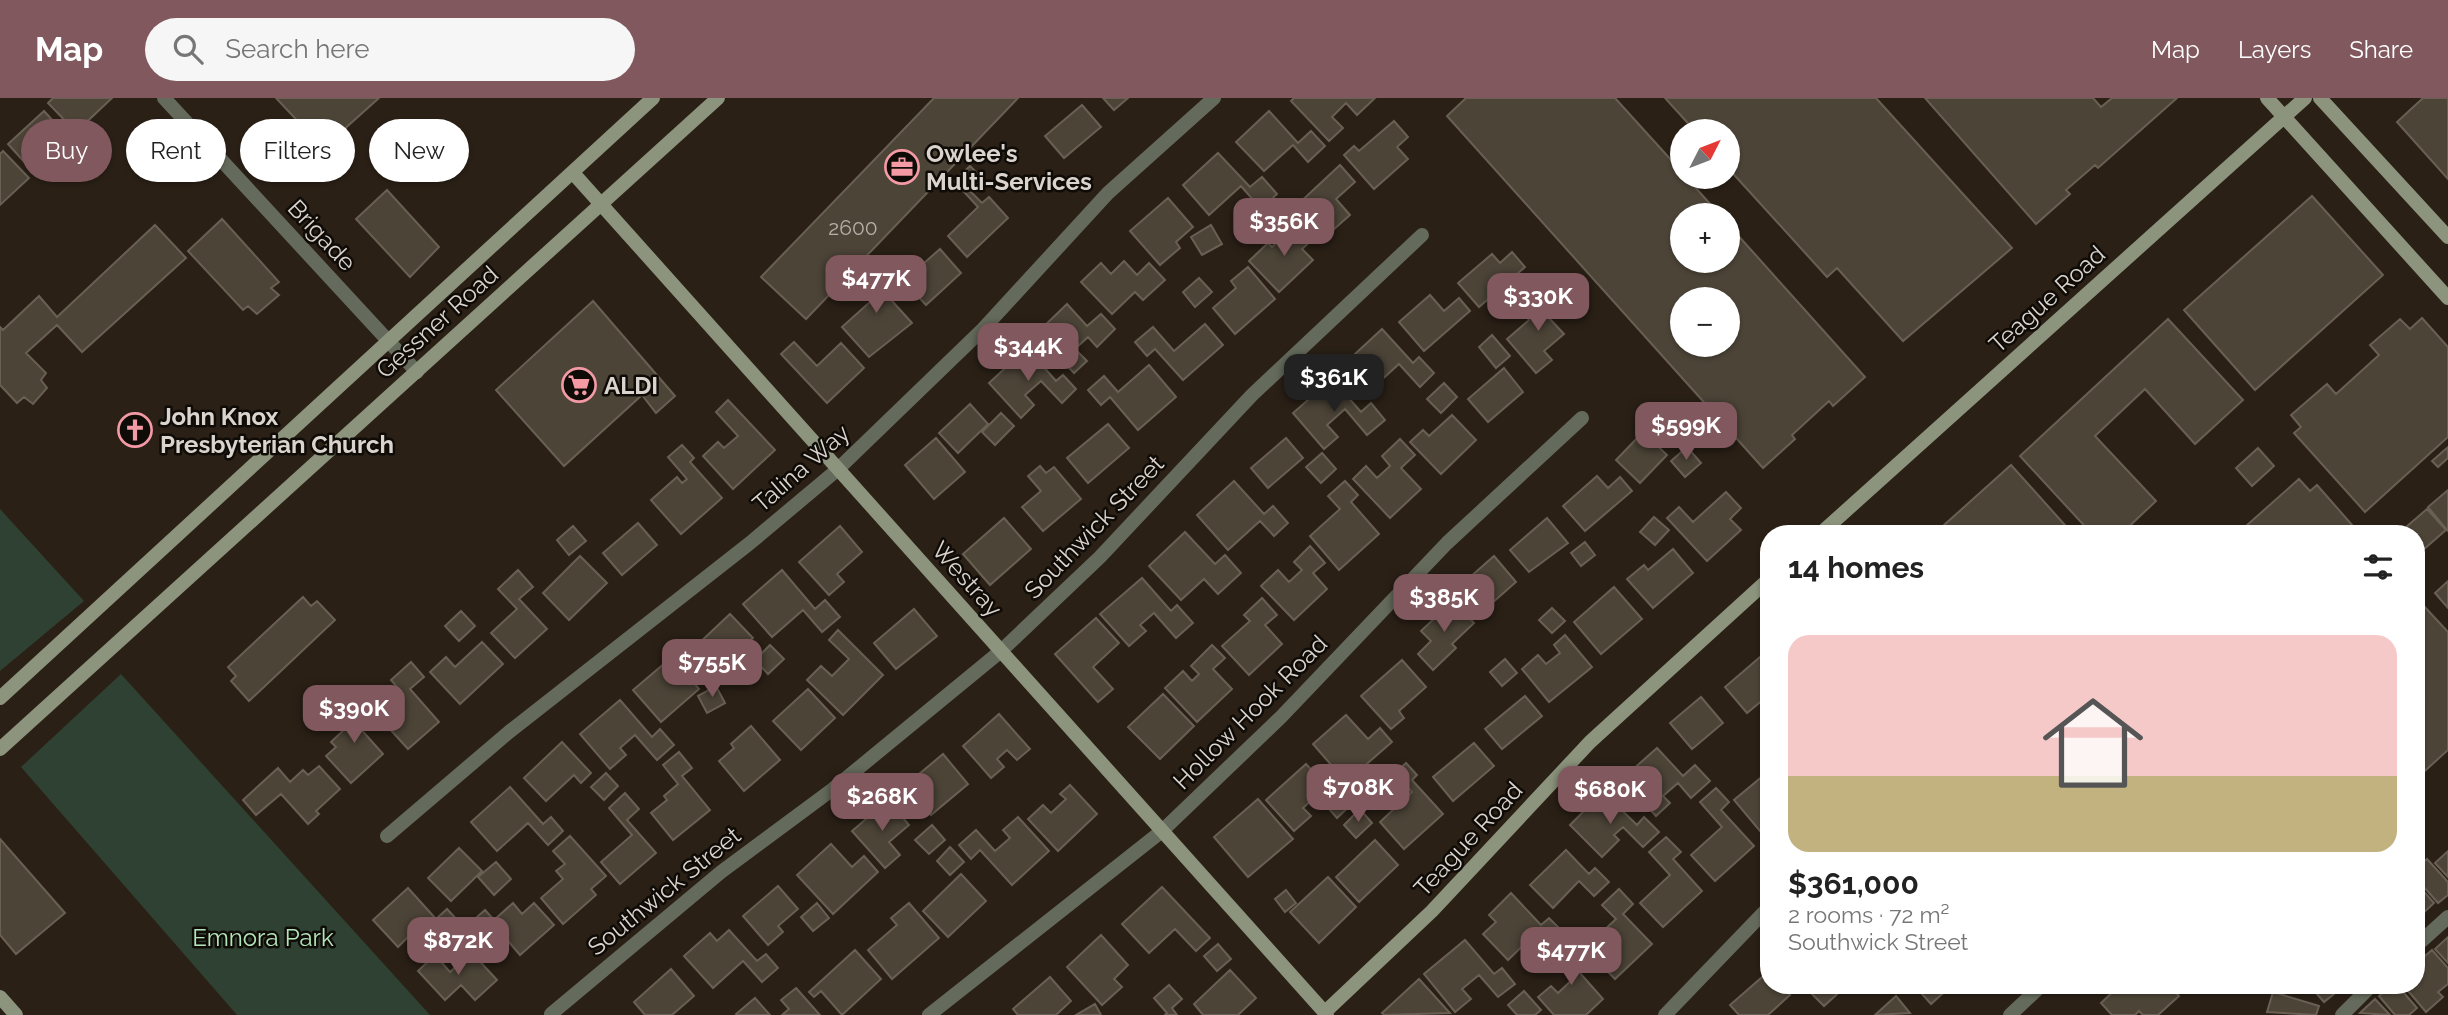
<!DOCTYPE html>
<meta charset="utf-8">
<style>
:root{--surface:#fff;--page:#f6f6f6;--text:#222;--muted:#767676;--line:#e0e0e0;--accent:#80585d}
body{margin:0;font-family:Raleway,sans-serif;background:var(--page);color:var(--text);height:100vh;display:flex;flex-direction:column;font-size:26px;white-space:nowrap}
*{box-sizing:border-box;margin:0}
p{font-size:23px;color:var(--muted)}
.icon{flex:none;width:38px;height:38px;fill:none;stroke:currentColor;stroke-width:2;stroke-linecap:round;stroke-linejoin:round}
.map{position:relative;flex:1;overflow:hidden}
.panel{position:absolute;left:1760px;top:427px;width:665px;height:469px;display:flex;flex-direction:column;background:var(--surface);border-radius:28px;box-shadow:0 2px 5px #0004}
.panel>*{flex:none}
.banner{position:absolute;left:21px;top:21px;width:665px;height:63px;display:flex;gap:14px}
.needle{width:46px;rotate:48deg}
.controls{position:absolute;left:1670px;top:21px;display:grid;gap:14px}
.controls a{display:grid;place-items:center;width:70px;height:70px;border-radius:50%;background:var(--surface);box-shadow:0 2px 5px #0004;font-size:35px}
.price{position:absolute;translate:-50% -60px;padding:0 16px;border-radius:14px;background:var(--accent);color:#fff;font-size:23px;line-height:46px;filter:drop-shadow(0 2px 4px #0008)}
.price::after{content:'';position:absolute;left:50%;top:42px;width:21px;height:16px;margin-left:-10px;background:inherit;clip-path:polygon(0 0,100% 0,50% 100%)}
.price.current{background:#222;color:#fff}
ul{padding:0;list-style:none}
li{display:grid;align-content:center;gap:14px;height:371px;padding:0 28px}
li+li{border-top:2px solid var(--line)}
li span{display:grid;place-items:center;height:217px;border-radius:21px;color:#555}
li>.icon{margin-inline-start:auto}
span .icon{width:126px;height:126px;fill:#fffc;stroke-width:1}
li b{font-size:30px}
h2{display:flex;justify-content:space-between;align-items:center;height:84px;padding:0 28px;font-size:30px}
.pill{padding:0 24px;border-radius:32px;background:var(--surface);box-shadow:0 2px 5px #0004;font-size:24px;line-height:63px}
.pill.current{background:var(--accent);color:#fff}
header{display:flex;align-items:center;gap:42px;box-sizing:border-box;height:98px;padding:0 35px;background:var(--accent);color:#fff}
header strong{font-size:33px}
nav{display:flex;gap:38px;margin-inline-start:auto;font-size:24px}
.search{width:490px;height:63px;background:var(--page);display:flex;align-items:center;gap:18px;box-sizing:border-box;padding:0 24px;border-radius:38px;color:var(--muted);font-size:26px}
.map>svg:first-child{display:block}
.green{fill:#2f4132}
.building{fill:#4c4437;stroke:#696053;stroke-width:2;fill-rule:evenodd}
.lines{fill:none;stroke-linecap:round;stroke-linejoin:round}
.street{stroke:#656b5c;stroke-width:14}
.secondary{stroke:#8c947d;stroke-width:14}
.labels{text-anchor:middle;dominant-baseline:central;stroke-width:5;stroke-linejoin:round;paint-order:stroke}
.number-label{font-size:21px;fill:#b7b0a8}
.poi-label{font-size:24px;font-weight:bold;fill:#dbd4ce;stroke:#0f0b07;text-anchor:start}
.street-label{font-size:24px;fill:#dbd4ce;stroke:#0f0b07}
.park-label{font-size:24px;fill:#b2e6ba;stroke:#0f0b07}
</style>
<header>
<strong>Map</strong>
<div class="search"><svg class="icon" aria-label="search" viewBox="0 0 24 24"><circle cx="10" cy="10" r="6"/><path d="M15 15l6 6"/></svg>Search here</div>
<nav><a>Map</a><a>Layers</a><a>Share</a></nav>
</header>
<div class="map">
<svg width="2448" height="917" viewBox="0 0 2448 917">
<rect width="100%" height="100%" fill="#2a2016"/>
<!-- green -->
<path class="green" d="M0 411 84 503 0 573Z
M121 576 430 917H237L21 669Z"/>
<!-- building -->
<path class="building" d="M53 0H112L76 34 48 5Z
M276 0H379L323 50Z
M934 0H1018L806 221 761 179Z
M1103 0H1128L1114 12Z
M1294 0H1375L1357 17 1346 5 1332 19 1343 30 1329 43 1291 3Z
M1466 0H1615L1682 74V79H1686L1720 117H1682V163H1727V125L1865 279 1833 308 1829 303 1792 337 1795 341 1763 370 1447 18ZM1682 201H1727V247H1682Z
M1665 0H1876L2012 150 1903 243 1837 170 1827 179 1727 69V33H1695Z
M1925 0H2093L2101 9 2112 0H2177L2098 70 2095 67 2066 92 2070 96 2036 126Z
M2423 0H2448V81L2397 24Z
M1082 7 1101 29 1064 60 1045 38Z
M44 13 66 37 46 56 53 63 37 78 8 46Z
M1269 13 1298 45 1311 33 1325 48 1308 64 1293 47 1264 73 1236 44Z
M1394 23 1408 39 1397 49 1408 61 1374 91 1344 57 1354 48 1359 53Z
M3 53 29 80 0 107V56Z
M1218 55 1250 89 1262 79 1277 96 1261 111 1241 88 1209 117 1183 87Z
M1340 67 1355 84 1336 101 1350 117 1324 140 1296 108Z
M970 68 983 81 970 93 982 105 989 99 1008 120 967 159 948 138 978 109 954 83Z
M387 92 439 149 410 179 356 121Z
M2312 98 2383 177 2255 292 2184 212Z
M1168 100 1193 129 1176 144 1180 150 1160 167 1130 133Z
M222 121 279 184 271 190 279 197 257 216 248 208 243 212 188 153Z
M1298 124 1314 140 1302 151 1313 162 1279 194 1249 163 1268 145 1272 149Z
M155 127 186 160 82 254 57 227 26 255 46 275 41 282 47 290 33 306 24 299 17 305 0 287V229L3 232 39 198 57 219Z
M1211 127 1222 146 1202 157 1191 139Z
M940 151 961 175 926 207 915 195 910 199 899 187Z
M1512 154 1525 169 1479 209 1458 185 1492 156 1500 165Z
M1124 163 1137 177 1149 165 1165 182 1143 202 1135 194 1112 216 1081 184 1101 165 1111 176Z
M875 167 892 185 883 193 912 225 869 259 842 229 871 203 855 185Z
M1248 169 1275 201 1235 236 1213 210 1236 190 1231 183Z
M1199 180 1212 194 1195 209 1183 194Z
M1548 194 1563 210 1550 221 1564 236 1544 253 1552 262 1536 275 1507 241 1529 222 1524 215Z
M1430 197 1444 213 1459 200 1470 213 1424 253 1399 224Z
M593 203 675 298 656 315 642 297 564 368 496 292Z
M1067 206 1087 228 1101 216 1115 231 1097 249 1088 239 1075 251 1087 263 1074 275 1037 235Z
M2422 220 2448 249V339L2365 414 2294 335 2301 329 2291 317 2327 286 2336 296 2379 257 2370 247 2400 221 2410 231Z
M2168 221 2243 302 2195 346 2145 291 2095 338 2156 403 2121 436H2108L2103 431 2092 436 2020 358Z
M1205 226 1223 247 1183 282 1155 251 1147 258 1135 244 1153 229 1174 253Z
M1382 231 1413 265 1419 259 1434 275 1420 289 1399 266 1367 295 1342 268Z
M1492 237 1510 258 1496 270 1479 249Z
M794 244 817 268 841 245 864 270 827 305 781 256Z
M1027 250 1056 283 1063 277 1076 291 1062 305 1041 283 1025 297 1034 307 1021 320 989 285Z
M1149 267 1176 299 1138 332 1110 299 1101 307 1088 292 1104 278 1118 294Z
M1504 270 1523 294 1488 324 1468 301Z
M1332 281 1361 314 1371 305 1385 322 1367 337 1345 311 1327 327 1338 339 1324 351 1293 315Z
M1444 285 1457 299 1441 315 1427 301Z
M728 302 775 352 733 391 703 358 718 344 724 350 738 338 716 314Z
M970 306 988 326 958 355 939 335Z
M1001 315 1014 328 995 347 982 334Z
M1452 317 1476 342 1441 376 1410 344 1423 332 1429 338Z
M1108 326 1129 350 1088 385 1067 360Z
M1643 334 1667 357 1640 385 1616 362Z
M936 340 965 374 934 401 905 367Z
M1286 340 1303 360 1268 390 1251 370Z
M1400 341 1415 357 1401 370 1421 391 1390 420 1353 381 1366 368 1377 380 1390 368 1382 358Z
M682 347 694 360 690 364 722 400 681 436 651 402 677 379 682 385 687 381 668 359Z
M1687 349 1701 365 1685 379 1671 363Z
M2448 349V360L2438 369 2432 363Z
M2258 350 2274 368 2252 388 2236 370Z
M1322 355 1336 371 1321 385 1306 369Z
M2011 367 2073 436H1934Z
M1040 368 1046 375 1054 369 1081 401 1043 433 1022 409 1041 393 1028 378Z
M1597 378 1608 390 1620 379 1632 393 1585 433 1563 408Z
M2299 381 2310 393 2317 387 2360 436H2237Z
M1234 383 1264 416 1273 408 1288 425 1274 438 1260 423 1228 452 1197 417Z
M1345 383 1358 397 1351 404 1379 436 1339 472 1310 438 1340 411 1328 398Z
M2448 392V433L2428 409Z
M1726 394 1741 410 1730 421 1741 432 1707 463 1667 420 1679 409 1693 424Z
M2427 411 2446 432 2423 452 2417 444V436H2409L2405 430Z
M1654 419 1669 432 1655 447 1640 434Z
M1004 420 1031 451 990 487 963 456Z
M1547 420 1568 445 1529 474 1510 452Z
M638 425 657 447 622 477 603 455Z
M573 428 586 443 569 457 557 442Z
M840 428 862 454 837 476 844 484 829 497 799 464Z
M1185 434 1215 466 1225 457 1241 475 1218 496 1204 481 1181 502 1149 468Z
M1585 444 1595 457 1581 468 1571 455Z
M1310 448 1325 465 1313 475 1327 491 1294 522 1261 488 1278 472 1289 484 1302 472 1294 464Z
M1673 451 1693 475 1653 510 1627 481 1644 467 1648 472Z
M580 458 607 485 569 522 543 495Z
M1494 458 1516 484 1483 513 1461 487Z
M518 472 533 489 519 501 547 531 515 560 491 535 517 511 498 491Z
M782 472 815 511 825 502 840 519 822 534 803 512 772 539 743 506Z
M1142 480 1171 513 1177 507 1193 525 1176 540 1154 515 1140 527 1146 533 1129 548 1100 516Z
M2448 483V510L2435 495Z
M1614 489 1642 521 1601 556 1574 524Z
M303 499 311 508 317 503 335 522 249 603 231 583 236 578 228 569Z
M1262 500 1277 517 1265 527 1282 546 1249 577 1222 548 1250 523 1244 517Z
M1453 503 1474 525 1452 546 1456 550 1433 572 1418 556 1431 543 1421 533Z
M2423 507 2448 534V652L2417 680V609L2424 603 2417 595V512Z
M1552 510 1565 523 1552 535 1539 522Z
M914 511 937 538 896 571 874 545Z
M461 513 475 528 459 543 445 528Z
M730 516 753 540 713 578 700 563 706 558 696 548Z
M1096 520 1119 545 1093 569 1113 591 1098 604 1055 556Z
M838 532 883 577 843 617 807 582 821 568 832 578 849 561 829 542Z
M1565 537 1592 569 1549 604 1522 571 1538 557 1546 566 1560 555 1554 547Z
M482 544 503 566 460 606 430 574 446 559 455 569Z
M770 547 784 561 768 576 755 562Z
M1212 547 1225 560 1213 571 1232 591 1197 624 1165 590 1183 573 1192 583 1199 576 1191 568Z
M1767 553 1769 588 1761 595 1765 600 1747 615 1725 589Z
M672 559 699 591 661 624 633 592Z
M1505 561 1517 575 1502 588 1490 574Z
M1402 562 1426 589 1399 613 1404 620 1391 631 1361 598Z
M411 564 424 579 410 591 439 624 408 651 378 618 403 596 391 582Z
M716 588 725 605 707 615 698 598Z
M808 591 835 620 801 652 773 623Z
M1163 596 1194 628 1160 661 1128 629Z
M1525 598 1542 618 1502 651 1485 631Z
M1701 599 1723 625 1692 651 1670 625Z
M355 602 370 617 358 628 383 656 351 685 326 658 336 649 331 644 349 627 339 617Z
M620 602 652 639 660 631 674 647 657 662 635 637 620 650 626 657 610 671 580 636Z
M999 616 1030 651 1017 662 1007 652 997 661 1004 669 991 680 963 648Z
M1346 617 1368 641 1380 630 1392 644 1346 684 1313 646Z
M751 628 780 662 744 693 719 663 734 650 731 646Z
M562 644 591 675 581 685 574 677 546 703 524 680Z
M1474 645 1494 668 1453 703 1433 679Z
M1657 650 1683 678 1695 667 1710 683 1691 700 1678 685 1663 698 1670 705 1656 718 1622 681Z
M679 654 692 670 682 678 710 712 673 742 651 715 667 702 664 698 678 686 663 667Z
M943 656 968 686 931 717 906 687Z
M1406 665 1417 677 1412 682 1443 716 1404 751 1380 724 1412 694 1395 675Z
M1306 666 1332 694 1340 688 1354 704 1337 720 1317 697 1303 710 1311 718 1294 733 1266 702Z
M319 668 340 691 316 713 319 716 308 726 281 696 256 717 243 702 278 670 290 684 303 672 308 677Z
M1769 673V724L1760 733 1734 702Z
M606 675 618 688 604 702 591 689Z
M1070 687 1097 716 1058 753 1028 721 1043 707 1051 715 1066 701 1060 696Z
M510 689 543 726 551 719 563 733 548 747 528 725 497 753 471 724Z
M1716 690 1729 704 1721 712 1754 748 1715 783 1691 757 1722 729 1700 704Z
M1603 694 1637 727 1644 719 1659 734 1643 749 1623 729 1614 737 1619 742 1602 759 1570 727Z
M625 695 639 711 627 722 656 755 620 786 601 764 632 737 609 710Z
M1258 701 1293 741 1248 779 1214 739Z
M888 702 909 727 889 744 900 757 885 770 852 733Z
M1360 711 1372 725 1356 740 1344 727Z
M1018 719 1049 753 1012 787 980 752 971 761 959 747 976 732 995 753 1010 740 1003 732Z
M932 727 945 742 929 756 915 742Z
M570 738 606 778 591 791 596 797 563 826 541 800 563 781 556 773 565 766 553 753Z
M1666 739 1681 754 1673 761 1702 793 1663 829 1640 805 1670 777 1649 754Z
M0 741 65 815 16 856 0 837Z
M1375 742 1398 767 1359 804 1336 779Z
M831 746 852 769 864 758 878 774 833 816 797 777Z
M950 749 964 764 950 777 937 763Z
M459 750 482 773 451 803 428 780Z
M1566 752 1589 776 1595 770 1609 784 1594 798 1579 783 1553 810 1530 787Z
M2448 753V779L2435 765Z
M2427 761 2448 784V797L2438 805 2417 781V770Z
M496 764 511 781 494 797 478 779Z
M961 776 986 803 948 839 923 813Z
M1328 779 1356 809 1319 845 1290 814Z
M2417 786 2434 805 2419 819 2417 816Z
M778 788 798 811 778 828 783 834 768 847 743 818Z
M1162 789 1210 840 1196 853 1175 831 1149 855 1122 826Z
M408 790 436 821 447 811 460 825 443 840 433 829 419 842 412 835 398 849 373 822Z
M1619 791 1633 806 1623 816 1652 846 1615 881 1585 850 1616 821 1602 807Z
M1286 792 1296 805 1285 814 1275 801Z
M1511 795 1541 827 1549 820 1566 837 1549 853 1534 837 1508 862 1483 836 1496 824 1489 817Z
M513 805 522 816 534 805 554 827 520 857 496 829 481 842 468 827 485 812 494 822Z
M817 805 829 820 813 833 801 819Z
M909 805 939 840 892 881 868 852 897 827 891 820Z
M729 832 757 863 766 856 778 870 762 884 743 863 713 890 684 858 710 835 717 843Z
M1101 837 1128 867 1114 881 1122 889 1102 907 1067 869Z
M2448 839V865L2435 851Z
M1571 840 1584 855 1572 866 1603 901 1586 917H1554L1538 899 1551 888 1558 895 1574 880 1552 857Z
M1465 842 1494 876 1502 870 1515 886 1498 899 1479 877 1462 891 1471 901 1455 914 1424 876Z
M1218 846 1231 861 1217 873 1204 858Z
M855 852 881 881 842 917 821 893 814 899 809 894Z
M2432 852 2448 870V886L2438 894 2443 899 2426 914 2403 887H2417V865Z
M472 855 497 882 475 902 461 887 445 902 418 873 435 857 450 874Z
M671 871 694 898 672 917H645L634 904Z
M1230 872 1256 900 1238 917H1203L1194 906Z
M1769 873V887H1781L1790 897 1768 917H1739L1730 907Z
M1050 879 1071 903 1056 917H1018L1013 911Z
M1419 881 1450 915 1384 917 1382 915Z
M1169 887 1182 901 1172 910 1177 917H1165L1167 915 1154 900Z
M1822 887H1845L1846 888 1824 908 1812 896Z
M1914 887H1952L1931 906Z
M2120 887H2150L2154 891 2158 887H2168L2179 898 2158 917H2143L2139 913 2135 917H2112L2101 905Z
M2309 887H2337L2340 891 2324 904Z
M2392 887H2397L2417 910 2409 917H2395L2379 898Z
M796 890 820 917H782L789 911 781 902Z
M1524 893 1541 912 1535 917H1517L1508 907Z
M2273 894 2319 908 2316 917 2267 914Z
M1896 898 1910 915 1875 917Z
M755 900 770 917H737L736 916Z
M2375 901 2390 917 2360 915Z
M1095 906 1101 917H1076Z"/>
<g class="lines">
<!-- street -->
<path class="street" d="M164 0 417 274
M387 738 509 634 750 445 837 372 983 231 1108 95 1214 0
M2417 847 2448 819
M551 916 721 774 833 691 1001 553 1100 459 1252 297 1422 137
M929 917 1162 733 1281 619 1447 445 1582 320
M1665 917 1769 809
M2010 917 2042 887
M2342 917 2372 887"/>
<!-- secondary -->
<path class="secondary" d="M2267 0 2448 200
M2320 0 2448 139
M574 76 1327 917
M1820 436 2305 0
M0 600 653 0
M0 651 718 0
M0 899 16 917
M1325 914 1432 813 1590 644 1769 481"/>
</g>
<!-- icons -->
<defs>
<g id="office-ring" transform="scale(1.75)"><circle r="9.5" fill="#0f0b07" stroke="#f49aa5" stroke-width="1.5"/><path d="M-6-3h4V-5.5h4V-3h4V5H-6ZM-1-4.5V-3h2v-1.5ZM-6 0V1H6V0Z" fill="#f49aa5"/></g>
<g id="supermarket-ring" transform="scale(1.75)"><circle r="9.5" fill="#0f0b07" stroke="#f49aa5" stroke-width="1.5"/><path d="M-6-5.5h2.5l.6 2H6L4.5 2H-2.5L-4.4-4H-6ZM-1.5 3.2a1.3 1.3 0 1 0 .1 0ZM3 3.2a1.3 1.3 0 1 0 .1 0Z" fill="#f49aa5"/></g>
<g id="church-ring" transform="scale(1.75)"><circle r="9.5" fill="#0f0b07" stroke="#f49aa5" stroke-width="1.5"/><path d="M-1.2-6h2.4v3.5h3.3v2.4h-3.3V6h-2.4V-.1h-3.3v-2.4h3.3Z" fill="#f49aa5"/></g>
</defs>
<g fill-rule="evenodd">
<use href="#office-ring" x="902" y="69"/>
<use href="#supermarket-ring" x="579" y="287"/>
<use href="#church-ring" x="135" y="332"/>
</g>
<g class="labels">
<!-- number labels -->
<g class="number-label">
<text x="853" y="129">2600</text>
</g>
<!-- poi labels -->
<g class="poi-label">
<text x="926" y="55">Owlee's<tspan x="926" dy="28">Multi-Services</tspan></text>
<text x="604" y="287">ALDI</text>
<text x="160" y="318">John Knox<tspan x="160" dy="28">Presbyterian Church</tspan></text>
</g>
<!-- street labels -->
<g class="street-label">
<text transform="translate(322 137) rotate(47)">Brigade</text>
<text transform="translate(2047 201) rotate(-42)">Teague Road</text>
<text transform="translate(437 224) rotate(-42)">Gessner Road</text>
<text transform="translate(801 370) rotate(-41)">Talina Way</text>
<text transform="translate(1094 429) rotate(-46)">Southwick Street</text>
<text transform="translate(967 481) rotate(48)">Westray</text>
<text transform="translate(1250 614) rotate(-45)">Hollow Hook Road</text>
<text transform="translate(1468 741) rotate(-47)">Teague Road</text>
<text transform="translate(664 793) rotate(-39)">Southwick Street</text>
</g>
<!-- park labels -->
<g class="park-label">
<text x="263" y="839">Emnora Park</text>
</g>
</g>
</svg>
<div class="controls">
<a><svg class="needle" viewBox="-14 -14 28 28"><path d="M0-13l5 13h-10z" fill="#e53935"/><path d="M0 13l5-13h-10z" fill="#767676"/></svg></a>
<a>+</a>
<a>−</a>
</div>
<b class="price" style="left:1284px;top:160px">$356K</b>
<b class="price" style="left:876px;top:217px">$477K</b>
<b class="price" style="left:1538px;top:235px">$330K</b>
<b class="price" style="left:1028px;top:285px">$344K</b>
<b class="price current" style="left:1334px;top:316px">$361K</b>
<b class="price" style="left:1686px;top:364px">$599K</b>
<b class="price" style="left:1444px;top:536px">$385K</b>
<b class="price" style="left:712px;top:601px">$755K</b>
<b class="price" style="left:354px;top:647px">$390K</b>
<b class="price" style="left:1358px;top:726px">$708K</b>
<b class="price" style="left:1610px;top:728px">$680K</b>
<b class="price" style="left:882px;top:735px">$268K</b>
<b class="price" style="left:458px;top:879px">$872K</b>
<b class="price" style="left:1571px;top:889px">$477K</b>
<div class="banner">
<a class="pill current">Buy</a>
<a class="pill">Rent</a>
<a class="pill">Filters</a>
<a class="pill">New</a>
</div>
<section class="panel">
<h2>14 homes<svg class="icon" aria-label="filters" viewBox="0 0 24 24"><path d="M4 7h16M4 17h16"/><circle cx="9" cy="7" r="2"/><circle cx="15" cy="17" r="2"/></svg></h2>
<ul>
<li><span style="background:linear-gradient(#f6c9c9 65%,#c2b280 0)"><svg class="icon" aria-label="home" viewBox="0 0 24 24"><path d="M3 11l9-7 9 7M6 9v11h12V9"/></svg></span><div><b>$361,000</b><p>2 rooms · 72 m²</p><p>Southwick Street</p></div></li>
</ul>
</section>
</div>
